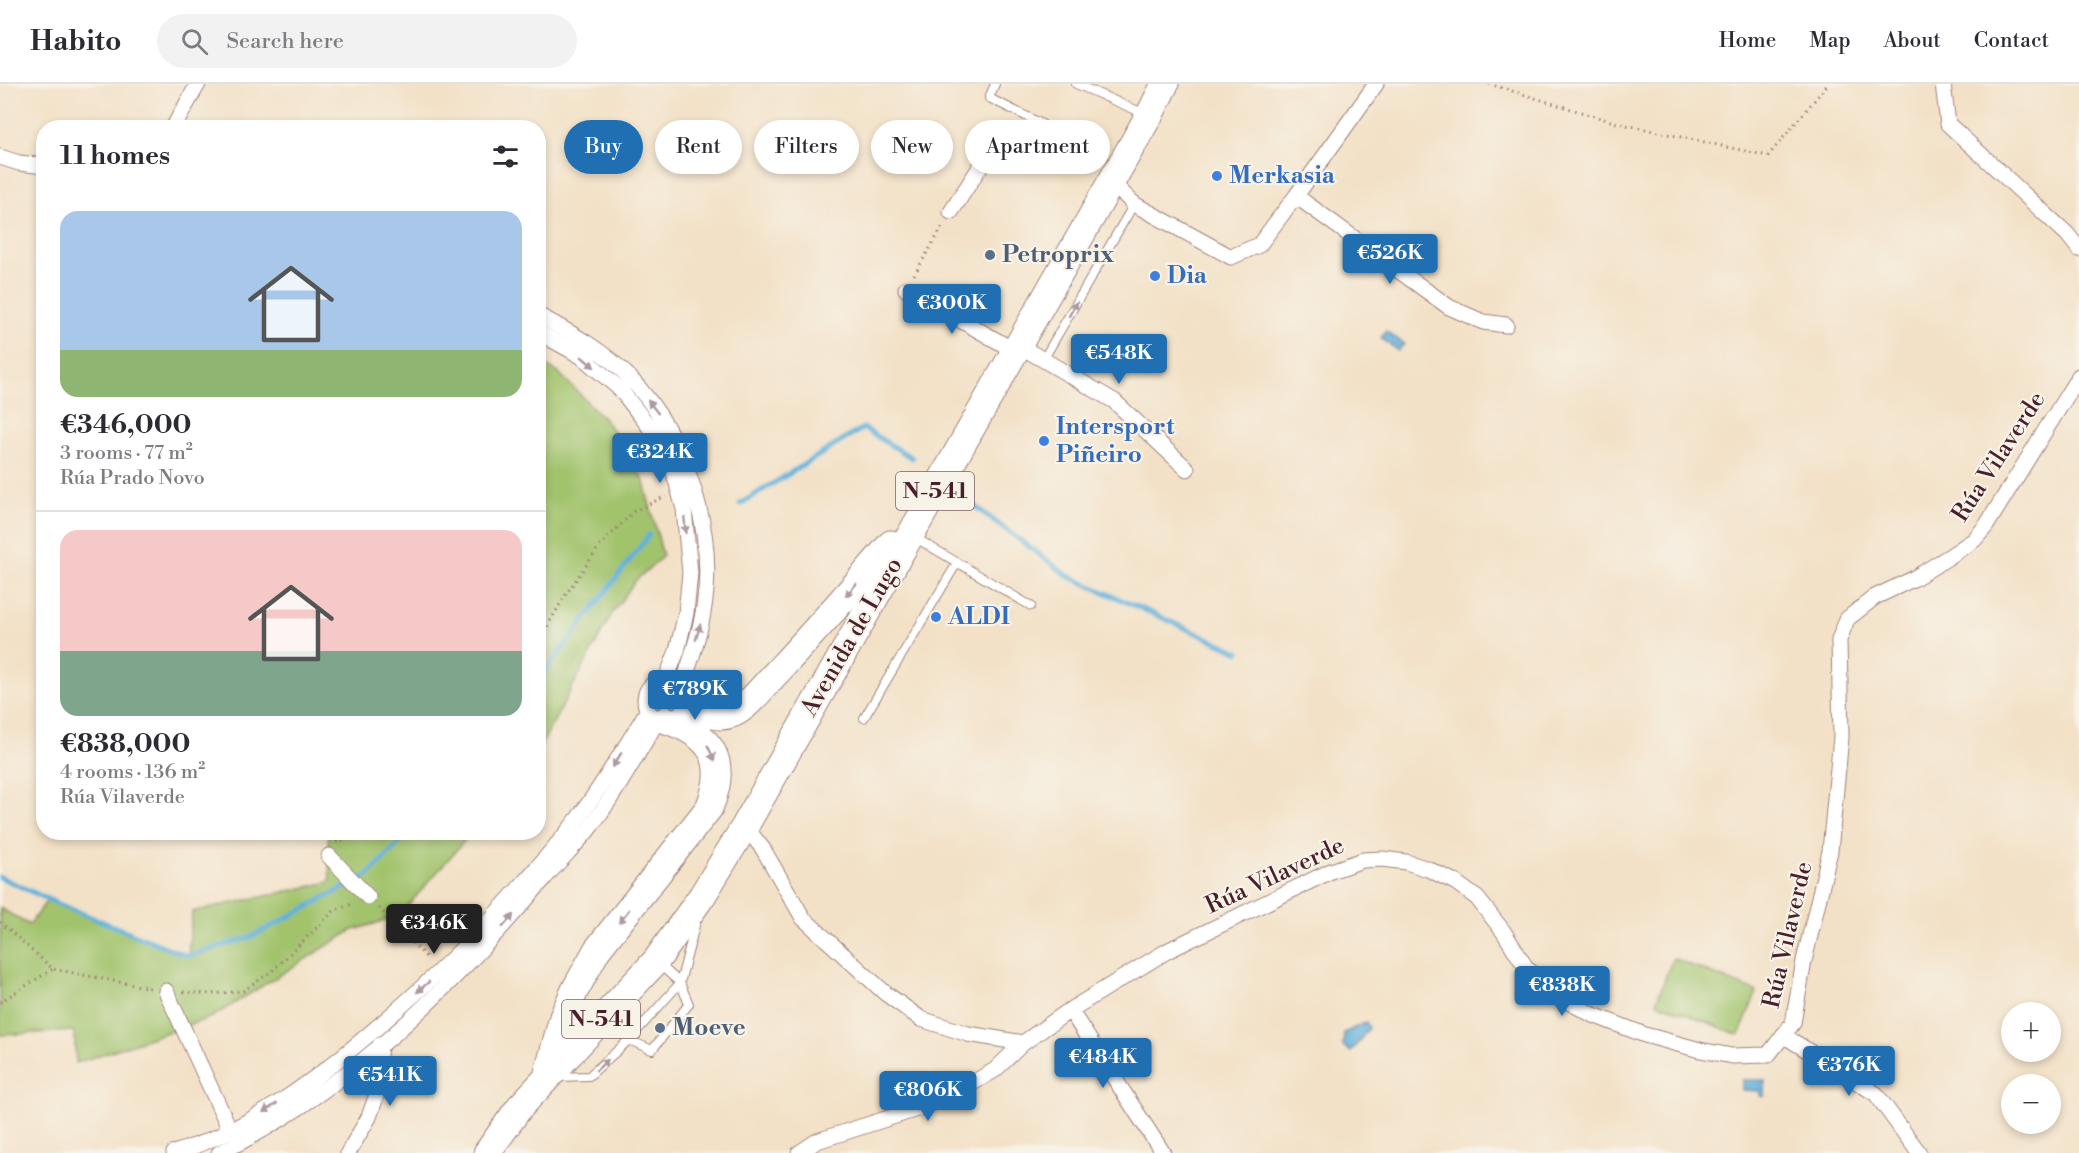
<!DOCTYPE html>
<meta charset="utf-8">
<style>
:root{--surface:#fff;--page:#f2f2f3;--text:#2b2b33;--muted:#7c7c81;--line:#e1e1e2;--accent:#1f6fb2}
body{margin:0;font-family:"Libre Bodoni",serif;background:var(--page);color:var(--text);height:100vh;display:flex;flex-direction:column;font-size:22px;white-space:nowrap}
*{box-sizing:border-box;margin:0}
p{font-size:20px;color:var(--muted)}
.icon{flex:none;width:33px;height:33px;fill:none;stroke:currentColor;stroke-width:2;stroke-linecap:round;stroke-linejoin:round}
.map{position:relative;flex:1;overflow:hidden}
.details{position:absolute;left:36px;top:36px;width:510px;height:720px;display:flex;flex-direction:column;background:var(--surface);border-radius:24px;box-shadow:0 3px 9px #0003}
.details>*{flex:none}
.guide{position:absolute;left:564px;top:36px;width:570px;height:54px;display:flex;gap:12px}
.controls{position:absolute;left:2001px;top:918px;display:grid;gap:12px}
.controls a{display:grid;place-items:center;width:60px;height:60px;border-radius:50%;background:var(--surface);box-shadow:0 3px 9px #0003;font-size:30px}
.price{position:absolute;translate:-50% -51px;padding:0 14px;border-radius:6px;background:var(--accent);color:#fff;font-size:20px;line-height:39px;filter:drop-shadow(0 2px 3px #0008)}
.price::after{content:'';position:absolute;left:50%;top:36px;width:18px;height:14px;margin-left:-9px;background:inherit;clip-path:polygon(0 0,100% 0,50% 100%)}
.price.selected{background:#222;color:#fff}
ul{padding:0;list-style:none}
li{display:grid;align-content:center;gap:12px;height:318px;padding:0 24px}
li+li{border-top:2px solid var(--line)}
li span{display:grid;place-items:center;height:186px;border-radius:18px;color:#555}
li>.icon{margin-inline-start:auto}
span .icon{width:108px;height:108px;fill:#fffc;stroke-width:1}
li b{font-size:26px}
h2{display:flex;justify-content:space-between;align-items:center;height:72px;padding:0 24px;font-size:26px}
.chip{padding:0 21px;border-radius:27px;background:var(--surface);box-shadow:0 3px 9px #0003;font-size:21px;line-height:54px}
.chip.selected{background:var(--accent);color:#fff}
header{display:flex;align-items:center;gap:36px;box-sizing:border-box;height:84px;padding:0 30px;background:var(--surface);border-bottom:2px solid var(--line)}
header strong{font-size:28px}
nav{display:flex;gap:33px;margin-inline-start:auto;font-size:21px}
.search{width:420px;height:54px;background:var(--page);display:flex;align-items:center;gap:15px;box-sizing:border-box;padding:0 21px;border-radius:33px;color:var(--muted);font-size:22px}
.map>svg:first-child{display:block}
.green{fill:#a1c36c;stroke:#76714c;stroke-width:1.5}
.water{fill:#61b1db;stroke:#566883;stroke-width:1.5}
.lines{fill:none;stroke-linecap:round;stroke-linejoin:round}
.stream{stroke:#61b1db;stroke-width:5}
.lane-casing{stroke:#9e8079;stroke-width:10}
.street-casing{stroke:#9e8079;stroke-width:17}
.highway-casing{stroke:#9e8079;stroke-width:29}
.path{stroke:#9e8079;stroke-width:3;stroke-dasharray:1.5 4.5;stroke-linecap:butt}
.lane{stroke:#fff;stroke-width:8}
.street{stroke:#fff;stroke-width:15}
.highway{stroke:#fff;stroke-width:27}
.oneway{fill:#ae9aa0}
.shop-dot{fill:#3f7fe0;stroke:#f7f3e8;stroke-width:2}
.service-dot{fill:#5c6f8a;stroke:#f7f3e8;stroke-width:2}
.labels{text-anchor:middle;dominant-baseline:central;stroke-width:4.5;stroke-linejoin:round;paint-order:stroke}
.shield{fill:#f7f3e8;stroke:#7e5f64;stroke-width:1.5}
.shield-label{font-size:22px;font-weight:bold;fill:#4a1f2b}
.shop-label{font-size:24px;font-weight:bold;fill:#366cbe;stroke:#f7f3e8;text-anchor:start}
.service-label{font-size:24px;font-weight:bold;fill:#4e5e75;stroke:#f7f3e8;text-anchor:start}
.street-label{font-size:24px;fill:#4a1f2b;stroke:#f7f3e8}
</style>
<header>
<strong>Habito</strong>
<div class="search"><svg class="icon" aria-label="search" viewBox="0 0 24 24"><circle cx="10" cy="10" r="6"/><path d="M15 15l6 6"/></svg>Search here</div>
<nav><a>Home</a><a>Map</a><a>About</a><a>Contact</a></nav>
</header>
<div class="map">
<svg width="2079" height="1069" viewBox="0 0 2079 1069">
<rect width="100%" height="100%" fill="#f7f3e8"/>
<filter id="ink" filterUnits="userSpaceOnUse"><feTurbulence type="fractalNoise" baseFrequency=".0167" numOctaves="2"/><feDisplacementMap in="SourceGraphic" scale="12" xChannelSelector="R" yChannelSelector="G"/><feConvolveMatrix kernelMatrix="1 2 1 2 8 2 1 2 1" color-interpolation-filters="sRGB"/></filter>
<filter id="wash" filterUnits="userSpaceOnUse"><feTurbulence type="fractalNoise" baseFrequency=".008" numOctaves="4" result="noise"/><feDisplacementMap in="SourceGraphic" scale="24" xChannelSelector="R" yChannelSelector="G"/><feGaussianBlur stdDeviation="1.35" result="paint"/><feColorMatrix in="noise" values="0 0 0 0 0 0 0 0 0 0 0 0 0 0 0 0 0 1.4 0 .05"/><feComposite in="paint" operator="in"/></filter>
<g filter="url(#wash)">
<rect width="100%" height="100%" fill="#f3e1c7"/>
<!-- green -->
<path class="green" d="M539 278 559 289 607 338 643 395 663 472 635 497 613 528 539 665Z
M328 749H471L399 832 351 847 212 933 76 979 74 947 0 951V824L29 841 48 815 188 872 192 828 330 798Z
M1673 874 1757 908 1739 951 1656 918Z"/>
<!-- water -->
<path class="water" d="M1386 247 1404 260 1398 267 1381 254Z
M1366 938 1369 944 1351 968 1343 962 1344 949Z
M1742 996H1765V1012H1760V1007L1742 1006Z"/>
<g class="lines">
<!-- stream -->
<path class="stream" d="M961 412 1068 492 1239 568
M740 420 863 344 912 374
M538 597 649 451
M0 793 56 819 188 872 251 853 368 791 410 748"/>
</g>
</g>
<g filter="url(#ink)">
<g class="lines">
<!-- lane casing -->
<g class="lane-casing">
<path id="lane" d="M995 0 989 14 1042 40 1062 79
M1076 0 1145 30
M1043 276 1134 120
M914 453 1031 522
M864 634 957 479
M607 935 629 956 652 966 689 920 680 899 659 880
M558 993 589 992 629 956 680 899 696 838"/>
</g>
<!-- street casing -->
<g class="street-casing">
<path id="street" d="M1943 0 1948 40 2067 150 2079 165
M173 44 198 0
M0 73 19 79 44 82
M1111 98 1134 120 1231 173 1259 161 1296 112 1376 0
M1296 112 1449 223 1483 238 1506 241
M951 128 998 55
M906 205 1015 267
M538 231C571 249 603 266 629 293 686 353 718 447 703 529 699 554 689 580 682 604
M538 248 581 272 620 305 654 349 672 382 684 425 690 489 686 529 677 567 666 595
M1018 261 1114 317 1187 385
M645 616a20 20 0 1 1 40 0a20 20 0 1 1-40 0Z
M745 742 763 765 803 834 885 909 921 935 968 950 1023 959 1070 926 1167 867 1331 787 1363 776 1382 775 1406 778 1428 785 1455 798 1477 814 1503 847 1525 882 1547 906 1591 930 1645 951 1700 966 1732 972 1768 971 1793 939 1804 877 1830 767 1841 653 1839 556 1847 535 1875 513 1913 495 1947 474 1974 456 1986 442 2079 292
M329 772 368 813
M166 907 230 1046
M1070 926 1163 1069
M1783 951 1876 1010 1919 1069
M174 1069C253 1045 320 993 381 940 431 897 477 852 520 803 540 780 561 757 579 733 604 699 626 662 648 626
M219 1069C347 1007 451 904 543 796 557 779 574 763 588 746 615 711 636 672 659 634
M348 1069 369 1033 376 1013 380 961
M799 1069 817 1057 917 1025 957 1008 995 986 1023 959"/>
</g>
<!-- highway casing -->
<g class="highway-casing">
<path id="highway" d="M684 608C695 624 714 638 734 629 748 623 767 598 778 587 816 546 854 503 891 460
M548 989 563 933 575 906 597 866 709 724C729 677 712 651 666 636
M487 1069 519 1024 656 877 702 812 745 742 1151 28 1165 0"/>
</g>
<!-- path -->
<path class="path" d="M1489 0 1617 39 1768 72 1828 0
M914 191 943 142
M538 558 566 510 599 463 634 427 666 412
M326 748 327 758
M336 758 366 748
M379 824 428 875
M0 838 53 885 150 904
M183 908 211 910 243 907 272 887 335 826 352 820
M0 918 53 885"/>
<!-- lane -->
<use href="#lane" class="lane"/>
<!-- street -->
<use href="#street" class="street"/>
<!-- highway -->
<use href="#highway" class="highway"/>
</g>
<!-- one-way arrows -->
<defs><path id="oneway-solid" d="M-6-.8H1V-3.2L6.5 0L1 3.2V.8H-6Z" transform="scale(1.5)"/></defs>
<g class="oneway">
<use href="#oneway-solid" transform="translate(1073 225) rotate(-60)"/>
<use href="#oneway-solid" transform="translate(588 278) rotate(40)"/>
<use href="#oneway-solid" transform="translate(653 323) rotate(-128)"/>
<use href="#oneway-solid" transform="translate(685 441) rotate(85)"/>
<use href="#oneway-solid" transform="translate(851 506) rotate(131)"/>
<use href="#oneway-solid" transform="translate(698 548) rotate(-74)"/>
<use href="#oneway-solid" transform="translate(711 669) rotate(65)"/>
<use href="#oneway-solid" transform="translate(617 676) rotate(121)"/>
<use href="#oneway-solid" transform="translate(624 832) rotate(128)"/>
<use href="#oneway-solid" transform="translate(508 837) rotate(-49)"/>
<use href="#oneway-solid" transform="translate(423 903) rotate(139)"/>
<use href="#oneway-solid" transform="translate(602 981) rotate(-42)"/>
<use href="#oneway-solid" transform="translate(270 1024) rotate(147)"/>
</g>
</g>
<!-- markers -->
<g class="shop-dot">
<circle cx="1217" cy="92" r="6"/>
<circle cx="1155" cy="192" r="6"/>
<circle cx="1044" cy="357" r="6"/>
<circle cx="936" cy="533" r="6"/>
</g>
<g class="service-dot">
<circle cx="990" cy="171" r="6"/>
<circle cx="660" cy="944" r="6"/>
</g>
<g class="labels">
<!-- shield labels -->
<g class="shield">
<rect x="896" y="388" width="78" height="38" rx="4.5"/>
<rect x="562" y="916" width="78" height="38" rx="4.5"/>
</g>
<g class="shield-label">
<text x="935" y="407">N-541</text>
<text x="601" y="935">N-541</text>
</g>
<!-- shop labels -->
<g class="shop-label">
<text x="1229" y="92">Merkasia</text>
<text x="1167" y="192">Dia</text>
<text x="1056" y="343">Intersport<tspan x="1056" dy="28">Piñeiro</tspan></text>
<text x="948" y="533">ALDI</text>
</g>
<!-- service labels -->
<g class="service-label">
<text x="1002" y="171">Petroprix</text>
<text x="672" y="944">Moeve</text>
</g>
<!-- street labels -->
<g class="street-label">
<text transform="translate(1999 373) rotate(-57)">Rúa Vilaverde</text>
<text transform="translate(852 553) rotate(-60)">Avenida de Lugo</text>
<text transform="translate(1275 792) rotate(-25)">Rúa Vilaverde</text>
<text transform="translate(1788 851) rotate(-77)">Rúa Vilaverde</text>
</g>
</g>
</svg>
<div class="controls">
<a>+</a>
<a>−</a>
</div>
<b class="price" style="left:1390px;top:201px">€526K</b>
<b class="price" style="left:952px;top:251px">€300K</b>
<b class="price" style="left:1119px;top:301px">€548K</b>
<b class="price" style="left:660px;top:400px">€324K</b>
<b class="price" style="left:695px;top:637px">€789K</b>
<b class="price selected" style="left:434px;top:871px">€346K</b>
<b class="price" style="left:1562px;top:933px">€838K</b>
<b class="price" style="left:1103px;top:1005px">€484K</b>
<b class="price" style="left:1849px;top:1013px">€376K</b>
<b class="price" style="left:390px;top:1023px">€541K</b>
<b class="price" style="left:928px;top:1038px">€806K</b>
<div class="guide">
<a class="chip selected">Buy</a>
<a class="chip">Rent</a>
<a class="chip">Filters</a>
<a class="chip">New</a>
<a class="chip">Apartment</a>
</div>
<section class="details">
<h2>11 homes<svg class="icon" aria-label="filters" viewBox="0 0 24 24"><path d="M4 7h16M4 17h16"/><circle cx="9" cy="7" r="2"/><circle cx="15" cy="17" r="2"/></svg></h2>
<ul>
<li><span style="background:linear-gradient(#a9c7e8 75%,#8fb573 0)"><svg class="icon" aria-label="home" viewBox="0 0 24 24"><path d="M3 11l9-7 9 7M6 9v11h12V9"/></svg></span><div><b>€346,000</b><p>3 rooms · 77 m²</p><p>Rúa Prado Novo</p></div></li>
<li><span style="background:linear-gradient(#f6c9c9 65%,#7fa58c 0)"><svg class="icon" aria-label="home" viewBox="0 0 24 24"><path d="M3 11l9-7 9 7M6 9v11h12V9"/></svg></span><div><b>€838,000</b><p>4 rooms · 136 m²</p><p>Rúa Vilaverde</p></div></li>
</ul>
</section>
</div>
